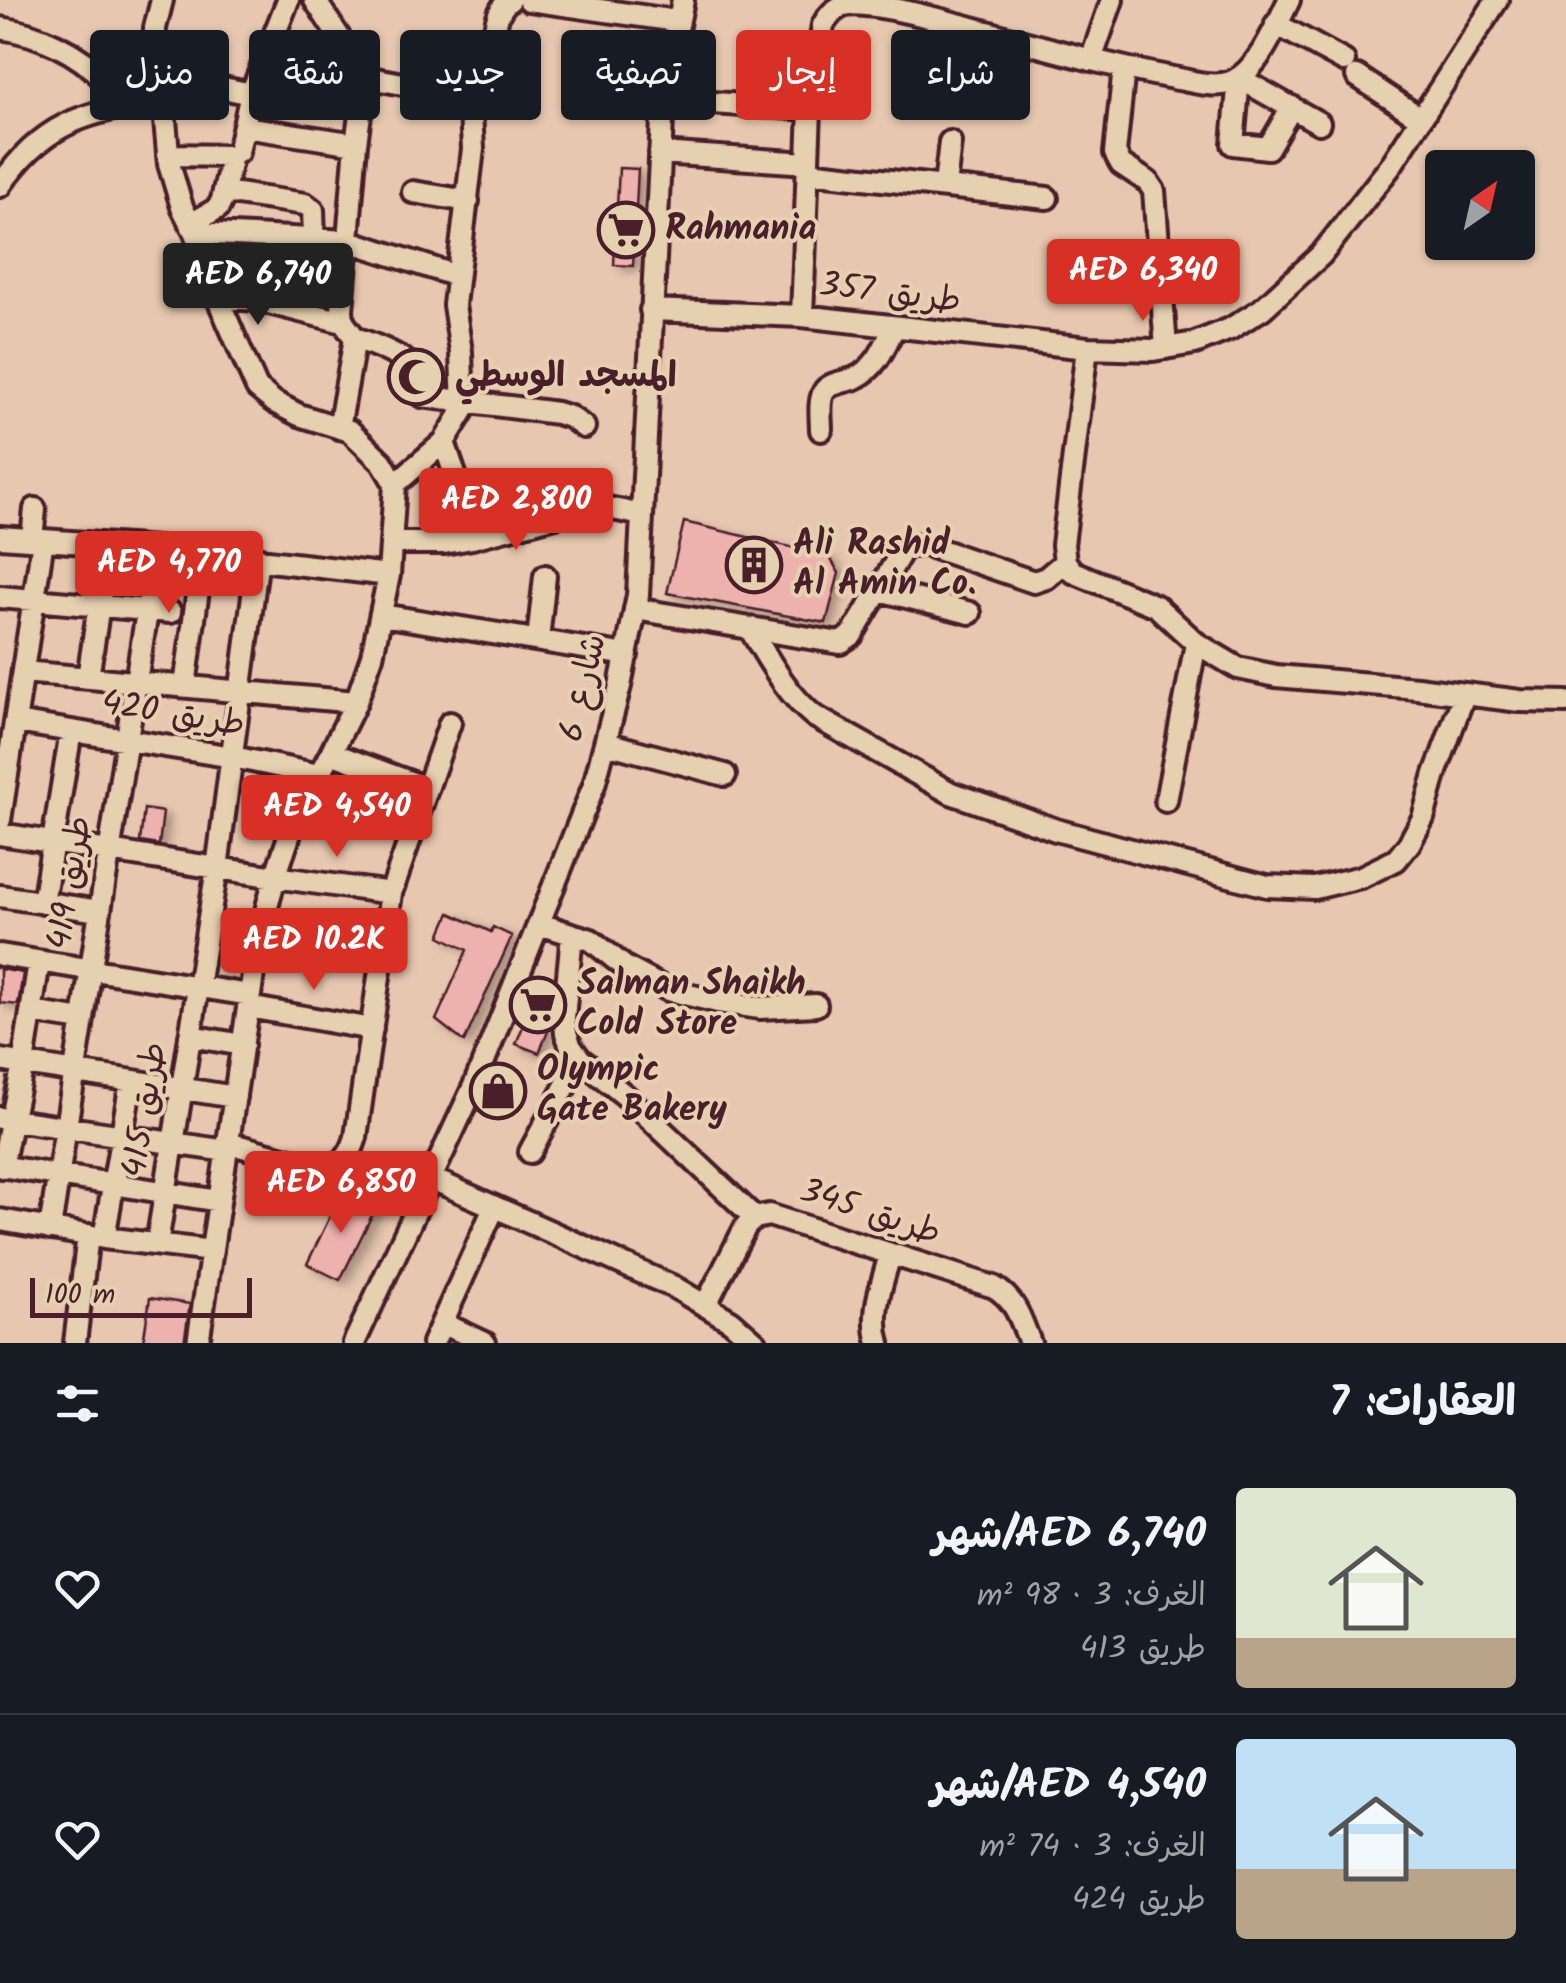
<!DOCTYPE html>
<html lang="ar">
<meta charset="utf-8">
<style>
:root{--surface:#171b24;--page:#20242c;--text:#f1f3f6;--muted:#9ea1a6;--line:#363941;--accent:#d93025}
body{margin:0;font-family:Kalam,"Playpen Sans Arabic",sans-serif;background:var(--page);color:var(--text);direction:rtl;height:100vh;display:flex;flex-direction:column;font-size:38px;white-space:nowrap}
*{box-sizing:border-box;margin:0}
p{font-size:32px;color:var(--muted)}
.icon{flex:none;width:55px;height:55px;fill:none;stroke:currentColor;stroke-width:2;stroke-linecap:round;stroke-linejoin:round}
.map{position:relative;height:1343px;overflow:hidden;direction:ltr}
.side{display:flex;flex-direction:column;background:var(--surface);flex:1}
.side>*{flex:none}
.guide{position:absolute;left:30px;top:30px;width:1000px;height:90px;direction:rtl;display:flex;gap:20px}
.needle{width:65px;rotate:34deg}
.controls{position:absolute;left:1425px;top:150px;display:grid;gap:20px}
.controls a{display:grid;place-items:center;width:110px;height:110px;border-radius:10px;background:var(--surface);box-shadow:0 2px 8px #0004;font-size:50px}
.scale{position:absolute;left:30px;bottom:25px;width:222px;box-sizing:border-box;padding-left:10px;border:5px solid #4a1f2b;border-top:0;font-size:28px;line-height:35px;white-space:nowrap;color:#4a1f2b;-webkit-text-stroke:8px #e5d0af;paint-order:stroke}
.price{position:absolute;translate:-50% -85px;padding:0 22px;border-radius:10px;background:var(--accent);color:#fff;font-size:32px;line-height:65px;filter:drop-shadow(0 2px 5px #0008)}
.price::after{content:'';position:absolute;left:50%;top:60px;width:30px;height:22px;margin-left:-15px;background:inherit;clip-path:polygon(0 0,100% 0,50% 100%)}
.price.active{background:#222;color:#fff}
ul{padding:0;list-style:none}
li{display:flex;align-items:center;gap:30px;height:250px;padding:0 50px}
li+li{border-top:2px solid var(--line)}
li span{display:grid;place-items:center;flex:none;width:280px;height:200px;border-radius:10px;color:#555}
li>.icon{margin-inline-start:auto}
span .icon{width:120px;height:120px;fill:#fffc;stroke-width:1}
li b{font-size:42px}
h2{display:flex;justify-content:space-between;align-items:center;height:120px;padding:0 50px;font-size:42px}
.pill{padding:0 35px;border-radius:10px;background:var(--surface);box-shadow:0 2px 8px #0004;font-size:35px;line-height:90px}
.pill.active{background:var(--accent);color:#fff}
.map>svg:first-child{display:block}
.building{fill:#edb2ae;stroke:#4a1f2b;stroke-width:2.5;filter:url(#shadow)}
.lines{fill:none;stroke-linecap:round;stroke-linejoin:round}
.minor-casing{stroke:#4a1f2b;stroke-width:28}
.minor{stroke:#e5d0af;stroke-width:20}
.labels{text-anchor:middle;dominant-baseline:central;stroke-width:8;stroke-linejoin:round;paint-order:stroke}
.poi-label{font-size:35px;font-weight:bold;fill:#4a1f2b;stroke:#e5d0af;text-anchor:start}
.street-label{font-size:35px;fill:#4a1f2b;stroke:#e5d0af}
</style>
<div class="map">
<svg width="1566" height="1343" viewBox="0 0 1566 1343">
<defs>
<filter id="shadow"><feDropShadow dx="7" dy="4.5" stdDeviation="5" flood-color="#0004"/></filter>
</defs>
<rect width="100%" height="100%" fill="#e7c7af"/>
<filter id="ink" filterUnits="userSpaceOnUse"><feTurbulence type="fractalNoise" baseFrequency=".01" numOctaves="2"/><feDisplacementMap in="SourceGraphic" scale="20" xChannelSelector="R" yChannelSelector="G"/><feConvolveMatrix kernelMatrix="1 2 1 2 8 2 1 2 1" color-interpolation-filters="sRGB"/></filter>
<g filter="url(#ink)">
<!-- building -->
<path class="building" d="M619 168 638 169 633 266 614 265Z
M684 522 829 556 839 573 826 623 667 593Z
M144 809 163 812 159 845 140 842Z
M450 913 491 932 493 927 512 936 464 1042 436 1020 467 950 440 936Z
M0 969 23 973 18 1005 0 1003Z
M535 995 551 1001 541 1026 549 1029 539 1053 516 1044Z
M342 1192 375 1209 340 1280 307 1264Z
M150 1298 190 1304 184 1343H143Z"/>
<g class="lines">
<!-- minor casing -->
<g class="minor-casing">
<path id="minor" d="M162 0 155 28V49L163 98 169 164 182 207 195 233 217 297 257 388 274 402 299 415 350 431 382 462 395 484 389 575 372 656 356 702 331 753 295 819 275 877 258 941 198 1343
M315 0 365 77
M529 0 677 21
M1276 24 1344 61
M0 28C37 33 79 52 104 80 111 88 115 98 120 107
M1091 60 1112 0
M1124 68 1115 153 1121 164 1148 182 1154 191 1166 348
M158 74 251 94
M1357 76 1420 118
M365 77 446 92 461 98 471 112 473 149 454 305 461 352 463 411 444 442 395 484
M663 100 810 109
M1292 107 1268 148 1233 144 1239 78 1319 123
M471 112C481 98 488 84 492 68 496 46 490 13 510 0
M244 127 356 144
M660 153 808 163
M168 155 232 156 238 152 251 94 288 0
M808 172 1047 198
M0 186C46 118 88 114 163 98
M945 186 950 142
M224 192 305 204 313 210 314 238
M413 192 468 201
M191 224 218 208 222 200 232 156
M195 233 349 241 457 276
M217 297 257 300 343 322
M651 310 802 316 1087 348 1153 350 1195 343 1230 329 1262 309 1321 255 1390 167 1497 0
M802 316 810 109 823 25C828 16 835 8 845 5 872 0 957 24 987 32 1049 49 1110 66 1173 78 1192 81 1214 89 1233 81 1259 69 1277 24 1289 0
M355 338C395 352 416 362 440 398
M1087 348 1063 545 1065 562 1073 572 1156 606 1196 643 1238 668 1276 676 1417 688 1520 701 1566 702
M422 396 557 413 570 417 584 427
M339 428 355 338 343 322 342 310 356 144 365 77
M821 430C821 419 818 399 825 390 832 382 846 382 855 378 877 368 885 346 894 327
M444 442 465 504 472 538
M0 537 157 548 389 575
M32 539 35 509
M393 543H444L472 538 586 508H608L642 515
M879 590 970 613
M0 597 170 612
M635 609 840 643 852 635 902 551 909 546 926 545 1034 582 1046 578 1065 562
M382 615 627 655
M750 629C769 660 786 693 814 716L951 793 1025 819 1056 830 1267 886 1315 888 1361 877 1396 860 1409 844 1423 818 1435 774 1464 695
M538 640 545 576
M23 672 356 702
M88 678 108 545
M185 686 203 553
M16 722 233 757 319 775
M606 743 725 775
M331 753 426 788
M1166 801 1196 643
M0 820 43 540
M0 834 275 877 391 893
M0 896 99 911
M43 903 71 731
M539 924 591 940 625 967 668 990 718 1002 760 1008 816 1005
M572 934 564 1018 566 1033 571 1047 580 1059 627 1097 755 1218
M258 941 382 961
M0 955 250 995
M248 1007 372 1029
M31 1012 82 1020
M190 1036 243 1045
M0 1060 235 1097
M0 1118 227 1151
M228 1143 314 1166C339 1168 349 1161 356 1137L391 893 450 723
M530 1152 580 1059
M0 1166 219 1201
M2 1167 23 1064 39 962
M430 1178 674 1287 731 1321 756 1343
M0 1220 104 1238 212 1251
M50 1229 157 548
M104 1238 131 1082
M157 1244 217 868 258 558
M706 1304 746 1226 755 1218 769 1215 994 1287C1016 1300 1021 1320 1030 1343
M442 1323 485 1343
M75 1343 88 1235
M354 1343 474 1086 594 785 620 686 638 595 663 100 683 0
M433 1343 494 1208
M879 1343C870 1313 882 1284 890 1255"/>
</g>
<!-- minor -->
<use href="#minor" class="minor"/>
</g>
</g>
<!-- icons -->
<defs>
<g id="supermarket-ring" transform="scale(2.875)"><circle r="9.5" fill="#e5d0af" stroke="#4a1f2b" stroke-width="1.5"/><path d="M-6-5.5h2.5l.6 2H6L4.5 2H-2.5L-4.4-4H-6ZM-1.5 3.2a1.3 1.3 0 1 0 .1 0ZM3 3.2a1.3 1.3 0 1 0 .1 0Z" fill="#4a1f2b"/></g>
<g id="mosque-ring" transform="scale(2.875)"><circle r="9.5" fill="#e5d0af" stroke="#4a1f2b" stroke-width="1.5"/><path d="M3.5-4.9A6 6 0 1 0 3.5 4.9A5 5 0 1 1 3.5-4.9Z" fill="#4a1f2b"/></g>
<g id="building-ring" transform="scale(2.875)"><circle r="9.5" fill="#e5d0af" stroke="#4a1f2b" stroke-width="1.5"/><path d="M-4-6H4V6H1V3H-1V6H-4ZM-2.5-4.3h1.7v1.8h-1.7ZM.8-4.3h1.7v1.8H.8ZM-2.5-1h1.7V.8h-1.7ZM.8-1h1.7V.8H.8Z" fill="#4a1f2b"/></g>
<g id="shop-ring" transform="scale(2.875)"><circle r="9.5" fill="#e5d0af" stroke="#4a1f2b" stroke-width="1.5"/><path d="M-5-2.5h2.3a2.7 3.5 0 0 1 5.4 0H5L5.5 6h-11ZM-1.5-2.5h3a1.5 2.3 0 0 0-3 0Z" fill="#4a1f2b"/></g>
</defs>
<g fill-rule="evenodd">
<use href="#supermarket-ring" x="626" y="230"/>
<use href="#mosque-ring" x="416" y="377"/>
<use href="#building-ring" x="754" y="565"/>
<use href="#supermarket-ring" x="538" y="1005"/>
<use href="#shop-ring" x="498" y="1091"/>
</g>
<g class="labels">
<!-- poi labels -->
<g class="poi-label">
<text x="665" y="230">Rahmania</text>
<text x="455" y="377">المسجد الوسطي</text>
<text x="793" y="545">Ali Rashid<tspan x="793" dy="40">Al Amin Co.</tspan></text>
<text x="577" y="985">Salman Shaikh<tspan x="577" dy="40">Cold Store</tspan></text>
<text x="537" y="1071">Olympic<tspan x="537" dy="40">Gate Bakery</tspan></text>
</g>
<!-- street labels -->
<g class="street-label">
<text transform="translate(890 294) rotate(7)">طريق 357</text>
<text transform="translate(584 688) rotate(-77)">شارع 6</text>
<text transform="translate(173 715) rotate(9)">طريق 420</text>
<text transform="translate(71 883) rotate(-81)">طريق 419</text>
<text transform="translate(146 1110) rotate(-81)">طريق 415</text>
<text transform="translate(870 1213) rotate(18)">طريق 345</text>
</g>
</g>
</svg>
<div class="controls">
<a><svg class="needle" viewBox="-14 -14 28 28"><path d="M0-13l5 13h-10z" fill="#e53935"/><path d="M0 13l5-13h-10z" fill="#9ea1a6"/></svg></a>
</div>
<div class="scale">100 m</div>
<b class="price" style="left:1143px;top:324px">AED 6,340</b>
<b class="price active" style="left:258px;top:328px">AED 6,740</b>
<b class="price" style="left:516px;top:553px">AED 2,800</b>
<b class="price" style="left:169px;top:616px">AED 4,770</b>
<b class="price" style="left:337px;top:860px">AED 4,540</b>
<b class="price" style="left:314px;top:993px">AED 10.2K</b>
<b class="price" style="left:341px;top:1236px">AED 6,850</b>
<div class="guide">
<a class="pill">شراء</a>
<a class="pill active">إيجار</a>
<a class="pill">تصفية</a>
<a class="pill">جديد</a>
<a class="pill">شقة</a>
<a class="pill">منزل</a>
</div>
</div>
<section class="side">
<h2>العقارات: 7<svg class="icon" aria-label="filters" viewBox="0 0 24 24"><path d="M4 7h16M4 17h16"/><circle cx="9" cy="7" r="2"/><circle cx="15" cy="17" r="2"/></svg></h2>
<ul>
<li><span style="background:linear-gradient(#dfe7d0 75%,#b9a48a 0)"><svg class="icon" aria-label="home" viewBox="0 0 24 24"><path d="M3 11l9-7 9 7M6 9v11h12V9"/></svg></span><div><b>AED 6,740/شهر</b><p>الغرف: 3 · 98 m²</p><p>طريق 413</p></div><svg class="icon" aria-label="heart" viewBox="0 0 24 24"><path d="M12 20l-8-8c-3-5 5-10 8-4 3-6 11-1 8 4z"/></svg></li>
<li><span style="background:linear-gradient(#bfe0f5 65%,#b9a48a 0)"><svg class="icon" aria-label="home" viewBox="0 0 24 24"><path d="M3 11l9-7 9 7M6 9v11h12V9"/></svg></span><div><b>AED 4,540/شهر</b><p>الغرف: 3 · 74 m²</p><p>طريق 424</p></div><svg class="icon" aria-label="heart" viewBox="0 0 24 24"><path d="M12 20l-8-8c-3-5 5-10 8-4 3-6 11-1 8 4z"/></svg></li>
</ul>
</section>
